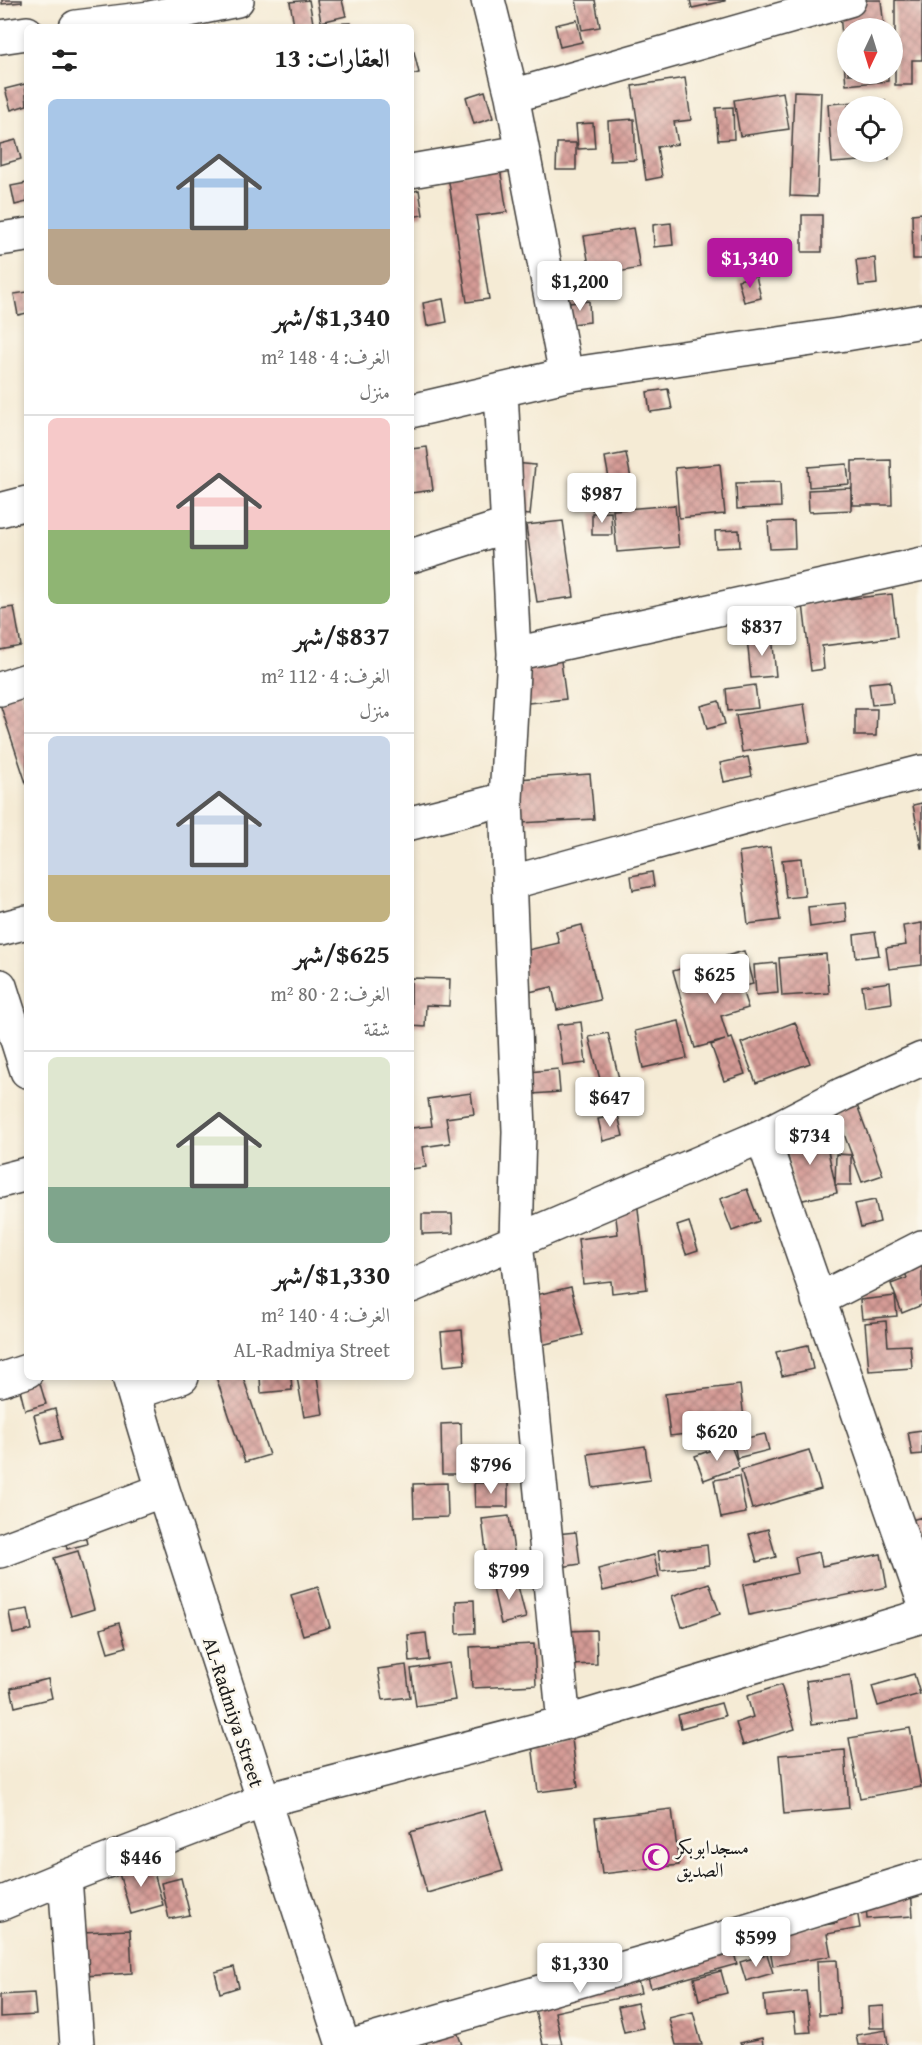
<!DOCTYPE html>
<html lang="ar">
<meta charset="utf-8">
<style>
:root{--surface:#fff;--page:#f6f6f6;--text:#222;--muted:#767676;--line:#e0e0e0;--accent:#b5179e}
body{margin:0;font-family:"Gentium Book Plus",Amiri,serif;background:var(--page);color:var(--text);direction:rtl;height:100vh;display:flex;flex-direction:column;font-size:22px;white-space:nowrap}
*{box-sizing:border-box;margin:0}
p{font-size:20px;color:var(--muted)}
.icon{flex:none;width:33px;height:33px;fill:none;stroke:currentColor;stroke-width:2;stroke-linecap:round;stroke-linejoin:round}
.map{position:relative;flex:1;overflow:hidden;direction:ltr}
.details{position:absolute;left:24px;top:24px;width:390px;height:1356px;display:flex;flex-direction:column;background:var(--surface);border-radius:9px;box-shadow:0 3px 9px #0003;direction:rtl}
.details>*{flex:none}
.needle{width:39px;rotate:184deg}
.fabs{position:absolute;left:837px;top:18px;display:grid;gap:12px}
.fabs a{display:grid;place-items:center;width:66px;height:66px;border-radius:50%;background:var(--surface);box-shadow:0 3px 9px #0003;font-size:30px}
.price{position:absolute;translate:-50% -51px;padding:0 14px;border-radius:6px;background:#fff;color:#222;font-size:20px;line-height:39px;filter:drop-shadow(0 2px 3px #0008)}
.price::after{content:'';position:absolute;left:50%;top:36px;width:18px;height:14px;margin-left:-9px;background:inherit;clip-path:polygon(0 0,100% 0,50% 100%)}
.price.on{background:var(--accent);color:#fff}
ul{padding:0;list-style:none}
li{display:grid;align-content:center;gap:12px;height:318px;padding:0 24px}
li+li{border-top:2px solid var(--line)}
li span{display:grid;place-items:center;height:186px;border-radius:9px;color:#555}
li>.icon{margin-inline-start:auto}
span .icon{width:108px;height:108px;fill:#fffc;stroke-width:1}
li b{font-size:26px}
h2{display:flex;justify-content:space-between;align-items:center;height:72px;padding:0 24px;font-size:26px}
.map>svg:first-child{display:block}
.building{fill:url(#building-cross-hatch)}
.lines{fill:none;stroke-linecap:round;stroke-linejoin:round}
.minor-casing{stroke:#3d3b38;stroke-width:36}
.minor{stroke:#fff;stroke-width:33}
.labels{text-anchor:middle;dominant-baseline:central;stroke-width:5;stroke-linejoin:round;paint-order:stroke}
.street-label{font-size:20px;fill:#1c1c1c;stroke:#fbf7ec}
.poi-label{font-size:20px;fill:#1c1c1c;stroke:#fbf7ec;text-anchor:start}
</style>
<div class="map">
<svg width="922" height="2045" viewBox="0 0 922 2045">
<defs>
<pattern id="building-cross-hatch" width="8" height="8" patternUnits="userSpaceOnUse" patternTransform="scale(1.5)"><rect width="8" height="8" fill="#d59b96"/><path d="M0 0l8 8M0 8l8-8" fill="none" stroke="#ac7e7a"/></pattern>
</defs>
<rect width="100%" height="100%" fill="#fbf7ec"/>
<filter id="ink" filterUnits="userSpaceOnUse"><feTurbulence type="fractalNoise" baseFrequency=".0167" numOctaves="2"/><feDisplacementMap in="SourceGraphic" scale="12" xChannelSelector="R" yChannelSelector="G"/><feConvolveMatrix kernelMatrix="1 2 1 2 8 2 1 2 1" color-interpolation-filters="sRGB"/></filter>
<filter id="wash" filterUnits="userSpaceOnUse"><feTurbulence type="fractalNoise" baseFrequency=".008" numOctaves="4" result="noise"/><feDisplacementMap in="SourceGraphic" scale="24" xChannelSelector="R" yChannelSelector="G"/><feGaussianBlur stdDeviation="1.35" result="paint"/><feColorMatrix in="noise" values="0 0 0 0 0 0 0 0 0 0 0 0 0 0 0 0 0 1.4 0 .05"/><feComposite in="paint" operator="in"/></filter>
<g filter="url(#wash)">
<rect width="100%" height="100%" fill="#f5ebd5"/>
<g id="blocks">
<!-- building -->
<path class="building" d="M2 0H22V2L2 4Z
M309 0 313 23 294 26 290 2Z
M317 0H342L346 16 321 22Z
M576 0H595L600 27 582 30Z
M690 0H725V1L692 8Z
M855 0H881L884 28H848V74H888V81L846 85 839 1Z
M895 0H922V60H912V85H895Z
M577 20 582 42 560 47 555 25Z
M351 23 352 27H316V24Z
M414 52 419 73 411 75V53Z
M685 78 691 120 674 122 678 144 657 147 662 177 646 180 632 86Z
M25 84 27 105 11 110 5 89Z
M485 91 493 118 474 124 466 97Z
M794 91 821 92 817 197 790 196Z
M783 92 789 129 740 136 734 100Z
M885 100V106H848V152H888L889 159 832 163 828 104Z
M733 107 734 139 718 140 716 108Z
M634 119 636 160 610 161 608 121Z
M593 123 595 148 578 149 576 124Z
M16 140 21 159 0 165V144Z
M557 143H576V170H556Z
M500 168 507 212 476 216 489 299 467 302 448 176Z
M27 183V202L15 205 11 186Z
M419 190 423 215 411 217V192Z
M922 213V259H913L912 214Z
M802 215H822V252H802Z
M671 223 673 245 654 247 653 225Z
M633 228 640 268 591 277 584 236Z
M875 258 877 284 859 286 856 260Z
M756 276 761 298 744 302 738 280Z
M27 292V313L18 315 14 294Z
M443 299 447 322 427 326 423 303Z
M589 301 590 322 571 324 569 303Z
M668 389 672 409 650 412 647 392Z
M427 447 433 490 411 493V449Z
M626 453 632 484 610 488 613 507 592 510 589 487 610 484 605 457Z
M891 460 892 505H852V461Z
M514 463 535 465 530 515 509 513Z
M720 464 725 514 679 518 675 468Z
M847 464 849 484 809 487 808 467Z
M780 482 781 507 737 509 736 483Z
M851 488V510L809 512 808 490Z
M675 505 679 547 617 552 613 510Z
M611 512 612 535H592V513Z
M563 521 574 597 537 602 526 525Z
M794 521 795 548 770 549 768 522Z
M739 530 740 547 716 548 715 531Z
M892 594 897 637 822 646 824 669 811 671 803 604Z
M788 603 791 626 744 634 741 611Z
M14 607 21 646 0 650V609Z
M772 635 776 676 751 678 747 638Z
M560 654 566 699 519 704 514 659Z
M890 681 893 703 872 705 869 683Z
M18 685 27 714V786L0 704Z
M755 685 758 708 728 711 726 689Z
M719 701 725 724 707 729 701 706Z
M804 704 810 742 742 752 736 715Z
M855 709H877L876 736H855Z
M748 757 752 776 724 782 720 763Z
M590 774 594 819 520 823 517 779Z
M922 803V848H921L913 805Z
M770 847 780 920 748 924 739 852Z
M801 858 805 896 786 898 782 860Z
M652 872 654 886 633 890 631 876Z
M845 903 847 922 810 927 808 907Z
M922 923V965L889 969 886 948 906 945 903 926Z
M582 925 600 1000 557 1010 552 987 529 992 519 952 559 943 556 931Z
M875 932 879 955 856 958 854 935Z
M744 951 753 984 741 987 748 1008 721 1016 728 1039 732 1038 745 1074 724 1081 711 1045 725 1040 695 1048 673 971Z
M826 954 829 993 782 996 779 958Z
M776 963 778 993 756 995 754 965Z
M411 978 450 979 449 1006 426 1005 425 1027 411 1026Z
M890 982 892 1003 865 1007 862 986Z
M679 1021 687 1058 643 1068 635 1031Z
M581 1022 586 1063 563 1066 557 1025Z
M795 1022 810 1063 756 1083 741 1043Z
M608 1033 620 1083 602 1087 589 1037Z
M558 1069 560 1092 532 1094 529 1072Z
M471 1093 474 1114 446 1118 450 1143 423 1147 426 1167 411 1169V1128L432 1126 428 1099Z
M854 1097 883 1175 862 1182 833 1105Z
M618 1115 623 1136 603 1141 598 1119Z
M796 1127 799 1142 825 1137 837 1193 798 1201 782 1130Z
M836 1154 851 1155V1185H835Z
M747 1189 759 1221 732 1231 720 1199Z
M636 1191 647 1289 612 1293 611 1281 583 1284 578 1239 618 1234 613 1193Z
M875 1200 880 1222 861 1227 855 1204Z
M422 1214H452L453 1233 422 1234Z
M689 1222 698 1250 686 1254 677 1226Z
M922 1256V1305L902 1313 891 1284 907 1278 901 1262Z
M571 1287 583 1335 533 1347 525 1317 541 1314 536 1295Z
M895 1296 897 1316 862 1319 860 1300Z
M886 1321 888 1346 910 1345 912 1368 869 1371 865 1323Z
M462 1330 465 1364 444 1366 441 1332Z
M808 1345 813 1369 782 1376 776 1352Z
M38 1377 46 1404 25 1410 17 1378Z
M216 1377H243L269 1455 245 1462Z
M260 1377H291L292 1390 261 1393Z
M297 1377H317L323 1414 304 1417Z
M740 1385 745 1427 670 1436 665 1394Z
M55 1409 62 1439 42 1444 34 1415Z
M461 1423 462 1474H442L441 1424Z
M922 1430V1454L912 1455 908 1432Z
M765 1434 769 1450 737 1458 733 1441Z
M730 1443 739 1467 704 1480 695 1456Z
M645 1446 650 1480 593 1488 588 1454Z
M809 1450 821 1489 752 1509 741 1470Z
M739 1476 746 1513 721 1518 714 1480Z
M508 1482V1507H475L474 1483Z
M447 1483 448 1517 414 1518 413 1484Z
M509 1516 516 1565 488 1568 482 1519Z
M922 1517V1555L908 1521Z
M83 1526 87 1544 67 1549 63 1530Z
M768 1529 776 1557 757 1562 749 1534Z
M576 1532 580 1564 561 1567 556 1534Z
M707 1545 709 1565 661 1571 658 1551Z
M78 1551 94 1609 71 1616 54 1558Z
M819 1552 822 1566 881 1554 887 1587 749 1615 743 1585 798 1573 795 1557Z
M654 1555 659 1577 603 1591 598 1569Z
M516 1578 526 1618 501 1624 492 1584Z
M709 1583 720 1614 682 1627 672 1596Z
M318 1587 330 1627 303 1635 291 1595Z
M474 1600 475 1633 457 1634 456 1601Z
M28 1609 32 1630 13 1634 9 1612Z
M119 1623 126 1647 108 1652 101 1629Z
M596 1630 597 1664 569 1665 567 1631Z
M426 1633 429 1660 410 1662 408 1635Z
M534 1644 536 1685 472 1688 470 1647Z
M449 1663 455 1700 416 1706 411 1669Z
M406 1665 410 1697 383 1700 378 1669Z
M914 1674 920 1694 878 1706 872 1686Z
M850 1675 856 1719 812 1724 806 1681Z
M48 1679 52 1698 15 1707 11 1688Z
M781 1685 795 1729 743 1745 736 1723 753 1717 747 1696Z
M721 1703 725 1716 681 1728 678 1715Z
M910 1728 921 1787 860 1798 849 1738Z
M572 1739 578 1787 538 1792 532 1744Z
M845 1750 849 1808 784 1814 779 1755Z
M672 1809 679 1865 602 1874 595 1818Z
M485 1811 503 1871 427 1893 410 1832Z
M151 1862 163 1905 131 1914 118 1870Z
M181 1878 190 1915 169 1919 161 1883Z
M911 1890 913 1916 867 1919 865 1892Z
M854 1892 860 1928 827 1934 831 1956 773 1966 767 1933 837 1923 832 1896Z
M130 1930 132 1973 84 1976 82 1932Z
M732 1946 737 1964 651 1988 640 1952Z
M767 1954 773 1973 746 1981 740 1962Z
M633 1960 641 1993 555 2012 562 2045H543L529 1983Z
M837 1960 840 2014 819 2015 817 1961Z
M234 1967 239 1987 220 1993 215 1972Z
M721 1971 727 1993 699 2000 694 1978Z
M806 1991 811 2032 796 2033 794 2013 766 2016 764 1996Z
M34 1993 36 2015 0 2017V1995Z
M637 2003 643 2028 624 2032 618 2007Z
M884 2006 885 2028H869L868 2007Z
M693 2012 702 2045H676L669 2018Z
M452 2018 462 2045H427L422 2029Z
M886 2030 888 2045H858L856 2035Z
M762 2038 763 2045H741L740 2043Z"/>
</g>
</g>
<g filter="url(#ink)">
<use href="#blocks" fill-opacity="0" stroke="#3d3b38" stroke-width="1.5"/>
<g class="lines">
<!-- minor casing -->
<g class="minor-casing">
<path id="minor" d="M488 0 512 96 566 375
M76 27 150 18 237 0
M0 37 27 33
M512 96 849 0
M411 171 522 152
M0 239 27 235
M501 390 514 654 506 799 519 1131 516 1241 564 1723
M411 411 566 375 846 334 922 321
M0 510 27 503
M411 556 506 526
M514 654 922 564
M0 689 27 680
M411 823 506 799
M509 883 770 811 922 772
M0 929 27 922
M0 986 27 1071
M762 1136 922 1596
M0 1181 27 1174
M411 1286 762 1136 843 1094 922 1059
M818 1300 922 1247
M129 1377 163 1490 343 2045
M0 1380 27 1371
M134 1393 182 1377
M0 1551 163 1490
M65 1877 77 2045
M0 1904 65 1877 263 1801 564 1723 922 1616
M355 2045 659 1958 922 1877"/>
</g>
<!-- minor -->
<use href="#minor" class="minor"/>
</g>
</g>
<!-- icons -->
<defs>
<g id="mosque-ring" transform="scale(1.35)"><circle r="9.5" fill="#fbf7ec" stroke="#b5179e" stroke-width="1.5"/><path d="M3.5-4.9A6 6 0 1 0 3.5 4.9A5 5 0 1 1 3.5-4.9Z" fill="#b5179e"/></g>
</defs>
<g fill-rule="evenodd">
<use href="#mosque-ring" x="656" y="1857"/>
</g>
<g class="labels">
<!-- street labels -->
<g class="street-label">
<text transform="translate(234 1712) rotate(72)">AL-Radmiya Street</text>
</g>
<!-- poi labels -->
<g class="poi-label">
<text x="676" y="1846">مسجدابوبكر<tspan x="676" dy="23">الصديق</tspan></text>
</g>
</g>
</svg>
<div class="fabs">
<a><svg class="needle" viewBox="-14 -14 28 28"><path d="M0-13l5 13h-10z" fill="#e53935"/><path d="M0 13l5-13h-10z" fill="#767676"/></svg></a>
<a><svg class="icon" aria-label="locate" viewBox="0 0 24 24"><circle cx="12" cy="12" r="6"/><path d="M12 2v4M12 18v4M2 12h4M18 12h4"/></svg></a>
</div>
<b class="price on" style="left:750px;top:289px">$1,340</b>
<b class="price" style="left:580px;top:312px">$1,200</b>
<b class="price" style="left:602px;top:524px">$987</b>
<b class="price" style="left:762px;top:657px">$837</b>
<b class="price" style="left:715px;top:1005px">$625</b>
<b class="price" style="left:610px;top:1128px">$647</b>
<b class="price" style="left:810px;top:1166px">$734</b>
<b class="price" style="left:717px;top:1462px">$620</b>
<b class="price" style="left:491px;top:1495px">$796</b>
<b class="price" style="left:509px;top:1601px">$799</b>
<b class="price" style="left:141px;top:1888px">$446</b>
<b class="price" style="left:756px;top:1968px">$599</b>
<b class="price" style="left:580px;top:1994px">$1,330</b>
<section class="details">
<h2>العقارات: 13<svg class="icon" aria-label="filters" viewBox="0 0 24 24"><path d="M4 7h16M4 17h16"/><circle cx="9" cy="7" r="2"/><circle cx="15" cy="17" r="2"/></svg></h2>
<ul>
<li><span style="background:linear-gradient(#a9c7e8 70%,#b9a48a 0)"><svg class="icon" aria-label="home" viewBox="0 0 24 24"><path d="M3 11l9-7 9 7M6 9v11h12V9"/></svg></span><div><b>$1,340/شهر</b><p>الغرف: 4 · 148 m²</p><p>منزل</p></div></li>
<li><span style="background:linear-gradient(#f6c9c9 60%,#8fb573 0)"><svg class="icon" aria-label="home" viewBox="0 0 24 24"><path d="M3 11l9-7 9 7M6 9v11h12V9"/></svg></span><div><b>$837/شهر</b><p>الغرف: 4 · 112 m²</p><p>منزل</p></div></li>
<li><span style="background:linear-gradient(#c9d6e8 75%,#c2b280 0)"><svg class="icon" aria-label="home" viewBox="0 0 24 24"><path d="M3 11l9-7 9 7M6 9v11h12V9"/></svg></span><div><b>$625/شهر</b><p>الغرف: 2 · 80 m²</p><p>شقة</p></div></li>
<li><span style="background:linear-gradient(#dfe7d0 70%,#7fa58c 0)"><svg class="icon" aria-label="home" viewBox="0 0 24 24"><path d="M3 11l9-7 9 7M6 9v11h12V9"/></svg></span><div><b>$1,330/شهر</b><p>الغرف: 4 · 140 m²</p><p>AL-Radmiya Street</p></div></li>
</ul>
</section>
</div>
